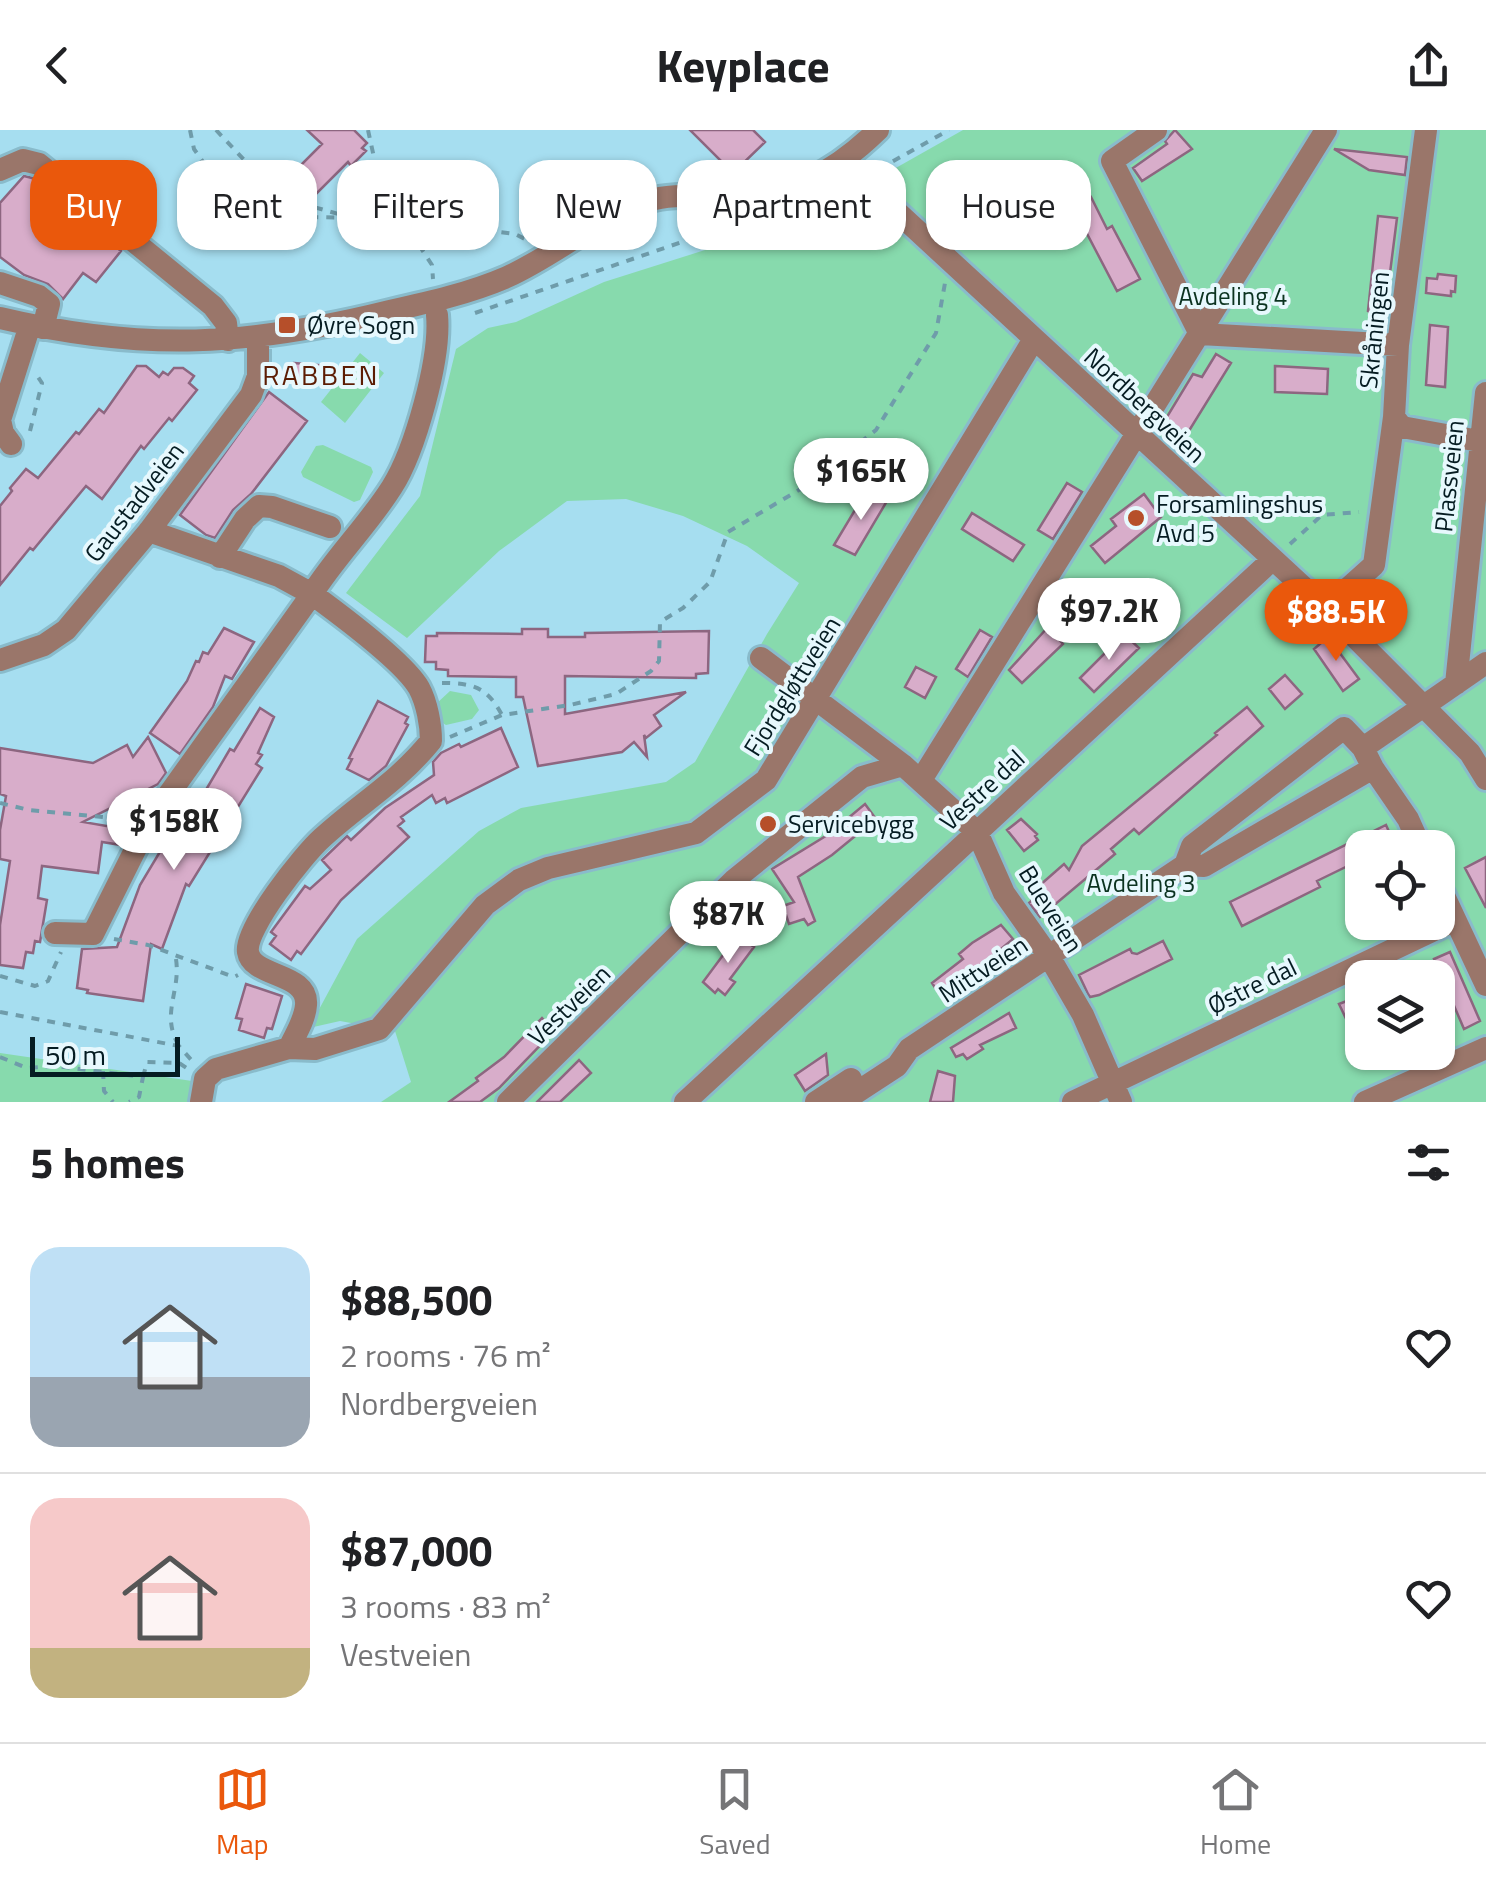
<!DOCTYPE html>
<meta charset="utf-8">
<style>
:root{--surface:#fff;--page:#f6f6f6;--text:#202124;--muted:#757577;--line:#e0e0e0;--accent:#ea580c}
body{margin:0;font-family:"Titillium Web",sans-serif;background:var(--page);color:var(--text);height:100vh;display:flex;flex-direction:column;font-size:38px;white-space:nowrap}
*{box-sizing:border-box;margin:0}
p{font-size:32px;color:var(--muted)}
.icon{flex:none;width:55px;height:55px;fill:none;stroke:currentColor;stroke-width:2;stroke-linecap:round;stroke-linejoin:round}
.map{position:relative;height:972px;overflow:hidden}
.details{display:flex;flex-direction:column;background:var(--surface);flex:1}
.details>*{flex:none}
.guide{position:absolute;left:30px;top:30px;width:1428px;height:90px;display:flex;gap:20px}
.tools{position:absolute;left:1345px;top:700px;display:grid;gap:20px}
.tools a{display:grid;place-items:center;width:110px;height:110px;border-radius:20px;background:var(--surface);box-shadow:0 2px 8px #0004;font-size:50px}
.scale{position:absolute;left:30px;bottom:25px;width:150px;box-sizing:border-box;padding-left:10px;border:5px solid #051c22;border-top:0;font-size:28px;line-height:35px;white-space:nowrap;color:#051c22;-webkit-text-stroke:8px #e7f8fd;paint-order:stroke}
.price{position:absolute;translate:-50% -85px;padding:0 22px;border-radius:35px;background:#fff;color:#222;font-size:32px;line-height:65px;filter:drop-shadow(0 2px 5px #0008)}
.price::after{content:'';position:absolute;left:50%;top:60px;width:30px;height:22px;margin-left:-15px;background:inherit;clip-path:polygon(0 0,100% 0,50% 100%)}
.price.active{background:var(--accent);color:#fff}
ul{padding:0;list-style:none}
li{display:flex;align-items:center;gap:30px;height:250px;padding:0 30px}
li+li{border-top:2px solid var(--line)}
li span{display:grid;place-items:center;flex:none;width:280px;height:200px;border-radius:30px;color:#555}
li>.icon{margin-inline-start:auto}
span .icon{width:120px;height:120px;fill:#fffc;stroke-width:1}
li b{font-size:42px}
h2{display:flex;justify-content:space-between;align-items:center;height:120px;padding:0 30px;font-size:42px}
.tag{padding:0 35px;border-radius:30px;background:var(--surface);box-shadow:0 2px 8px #0004;font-size:35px;line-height:90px}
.tag.active{background:var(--accent);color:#fff}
header{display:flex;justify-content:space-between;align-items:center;height:130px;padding:0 30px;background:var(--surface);font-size:45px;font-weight:700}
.dock{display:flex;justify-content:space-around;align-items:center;height:140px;border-top:2px solid var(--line);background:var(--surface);font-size:28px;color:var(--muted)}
.dock a{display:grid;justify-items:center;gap:5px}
.dock .active{color:var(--accent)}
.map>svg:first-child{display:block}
.green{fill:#87daad;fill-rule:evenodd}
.building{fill:#d8adca;stroke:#8d6680;stroke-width:2.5}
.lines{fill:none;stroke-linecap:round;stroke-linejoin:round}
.minor-casing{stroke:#89bbcb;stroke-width:28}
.path{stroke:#6f9caa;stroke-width:4;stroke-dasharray:8 8;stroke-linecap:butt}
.minor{stroke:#9a766a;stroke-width:22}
.poi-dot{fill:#b64f2a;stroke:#e7f8fd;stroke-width:4}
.labels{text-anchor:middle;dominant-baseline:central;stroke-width:8;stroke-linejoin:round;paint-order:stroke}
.park-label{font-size:25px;fill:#0b3320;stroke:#e7f8fd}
.poi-label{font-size:25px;fill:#051c22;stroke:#e7f8fd;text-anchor:start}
.street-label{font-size:25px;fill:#051c22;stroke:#e7f8fd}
.neighbourhood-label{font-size:28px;letter-spacing:2.5px;fill:#5c1c03;stroke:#e7f8fd}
</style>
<header><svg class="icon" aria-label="back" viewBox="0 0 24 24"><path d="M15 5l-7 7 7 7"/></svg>Keyplace<svg class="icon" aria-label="share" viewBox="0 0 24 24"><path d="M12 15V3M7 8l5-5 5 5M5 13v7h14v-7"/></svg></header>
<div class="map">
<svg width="1486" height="972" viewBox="0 0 1486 972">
<rect width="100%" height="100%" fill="#a6def0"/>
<!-- green -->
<path class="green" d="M963 0H1486V972H381L411 952 395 901 340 891 309 898 357 809 479 701 521 678 666 652 695 632 767 504 799 453 747 416 683 386 626 369 567 371 499 421 407 508 346 463 420 366 456 219 488 198 516 192 604 152 724 114 848 65ZM1362 718H1438V792H1362ZM1362 848H1438V922H1362Z
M360 223 384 243 345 293 321 272Z
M323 315 371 337 373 342 360 370 354 372 303 347 301 342 316 316Z
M450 561 471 565 479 580 472 589 446 595 438 590 436 574Z
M0 923 199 952 195 972H0Z"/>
<!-- building -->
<path class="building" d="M307 0H354L367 13 362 18 366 21 351 36 348 32 313 67 291 45 322 14Z
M690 0H753L765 12 733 43Z
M1175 0 1192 19 1142 51 1133 38 1167 14 1165 11Z
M1334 19 1407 27 1405 45 1369 40Z
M24 46 32 48 121 121 96 152 83 143 63 169 48 154 24 145 0 127V73Z
M1091 67 1107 99 1112 96 1140 149 1117 161 1073 77Z
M1378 86 1397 88 1384 190 1368 181Z
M1438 144 1456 146 1455 162 1451 161V166L1426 163 1427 148 1437 149Z
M1430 195 1448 197 1445 257 1426 255Z
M1216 224 1231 233 1187 304 1165 290 1193 244 1202 247Z
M294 233 328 236 327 253 293 254Z
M137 236H146L159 247 163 242 168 245 174 238H183L194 246 189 253 197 260 172 291 169 288 144 319 141 316 102 369 86 356 33 420 30 418 0 455V376L12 361 10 358 26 339 38 348 76 302 79 304 99 279 104 283Z
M1275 236 1328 239 1327 264 1275 262Z
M269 262 307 291 251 364 233 380 215 408 206 405 180 385Z
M1067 353 1082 362 1053 409 1038 400Z
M867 360 887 371 855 425 834 415Z
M1144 364 1161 387 1105 433 1091 416 1116 396 1111 389Z
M972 383 1024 415 1013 431 962 399Z
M1048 497 1063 514 1022 553 1009 540Z
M224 498 254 512 232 549 225 546 213 577 180 624 150 603 187 551 196 531 199 532 203 522 208 524Z
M522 499H548V507H585V503L709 501 708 543 696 544V548L565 546V584L686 562 654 585 661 596 646 608 644 605 647 627 634 612 622 622 538 636 523 567H516V547L448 546V540L436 539V532H425L426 506H437V503L522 504Z
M980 500 992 507 968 547 956 539Z
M1124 504 1139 518 1094 562 1080 548Z
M1328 507 1359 549 1343 561 1314 519Z
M916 537 936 547 925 568 905 557Z
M1285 545 1302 564 1285 579 1269 559Z
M378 571 408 587 405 593 408 595 386 636 369 650 347 639 352 629 349 628Z
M1247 577 1263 596 1139 704 1134 699 1111 719 1115 724 1040 787 1029 773 1035 768 1031 763 1064 734 1069 740 1082 716 1217 605 1215 603Z
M260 578 274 587 258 623 262 625 256 634 262 638 189 756 186 754 162 819 151 814 143 871 87 863 88 860 77 858 82 819 117 817 140 755 185 680 193 666 200 670 230 619 234 621Z
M501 598 518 637 447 673 445 668 436 673 432 665 401 687 404 691 398 696 409 707 341 770 301 824 297 821 291 830 270 814 276 806 271 802 305 756 310 759 331 740 322 730 347 706 351 710 385 678 434 645 433 632 441 623 459 614 461 617Z
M148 607 166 643 158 654 83 692 124 699 121 715 102 712 98 743 42 736 38 768 47 770 40 812 35 811 33 823 26 822 23 838 0 835V795L10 731 0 729V700L6 666 0 664V618L93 633 127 615 133 627Z
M865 674 876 689 832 725 798 747 815 791 808 795 804 789 789 794 783 776 794 772 772 739 829 704Z
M1021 689 1037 704 1035 706 1038 710 1024 721 1007 700Z
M1386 695 1394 713 1385 718H1362V729L1317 751 1320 757 1242 796 1230 772Z
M1486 727V778L1465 738Z
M1001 795 1013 809 942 868 932 853 963 829 959 824 972 813Z
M738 805 754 817 730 849 735 852 725 865 718 859 715 863 703 852Z
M1163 811 1172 829 1099 865 1090 867 1088 864 1079 845 1130 819 1132 823 1137 824Z
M1450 822 1480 891 1464 899 1434 829Z
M246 854 282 866 272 899 267 898 264 908 239 900 242 889 236 888Z
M1362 865V922L1339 874Z
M1009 883 1016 898 980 915 983 919 967 929 963 924 956 927 951 918Z
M542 888 554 901 499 958 480 972H449L478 951 476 948 504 927Z
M826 924 828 945 805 961 795 945Z
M579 930 591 943 560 972H537Z
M938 941 955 946 953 972H930Z"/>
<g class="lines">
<!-- minor casing -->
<g class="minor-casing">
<path id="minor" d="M1156 0 1112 31 1200 204 1398 215
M1426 0 1398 215 1394 287 1402 297 1479 311
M843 32 1326 478 1470 623 1486 649
M0 40 23 30 39 34 213 176 226 193 228 210
M0 153 39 166 49 174 43 198
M0 188C143 222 249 216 390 181 430 172 470 163 507 147 556 125 596 88 647 71 675 62 701 68 730 67 791 66 835 42 878 0
M11 314 3 303 0 290 30 195
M220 427 245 389 259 376 272 377 330 397
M1326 478 1374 435 1394 287
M761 528 903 635 977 702 1004 763 1050 828 1083 885 1121 972
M0 530 44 515 66 500 149 401 251 265 258 246V206
M1456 554 1486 263
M1373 638 1408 689 1421 718
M921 650 1326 0
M1185 735 1192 716 1344 598 1363 618
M1438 753 1486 855
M55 803 93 804 149 692 312 464 279 446 149 401
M289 918 315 919 379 899 485 775 519 750 548 738 696 703 766 650 1034 209
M201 972 205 949 216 939 289 918C295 905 305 890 306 875 309 842 252 848 248 822 244 799 304 724 322 708 360 673 397 653 431 611 431 595 427 573 419 558 404 532 338 483 312 464 336 426 368 395 392 357 415 321 441 228 437 185
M508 972 734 750 862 647 903 635
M685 972 1273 429
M816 972 851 949
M842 972 897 936 909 919 1185 735 1204 736 1373 638 1363 618 1486 533
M1073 972 1455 790
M1365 972 1486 918"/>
</g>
<!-- path -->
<path class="path" d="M190 0 194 19 220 56 312 87 401 89 515 104 529 111
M216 0 265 52 296 72 349 87
M368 0 380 55 432 135 433 149
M879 39 949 0
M475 183 749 89
M30 301 42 253 36 244
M1290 414 1322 385 1359 382
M442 553C473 553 487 557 502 585
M450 607 502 585 570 575 616 564 651 541 659 531 660 492 683 478 710 452 728 402 804 357 876 300 936 203 945 153
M0 673 29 680 125 689
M114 809 148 815 234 847 238 845
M176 829C181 862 160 884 179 916
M0 846 35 856 48 851 61 822
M0 882 179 916 194 933
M0 927 27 938 55 936 143 947 139 967 129 972
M103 941 104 961 113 972
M143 947 147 932 179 933 188 939"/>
<!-- minor -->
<use href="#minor" class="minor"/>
</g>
<!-- markers -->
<g class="poi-dot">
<rect x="277" y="185" width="20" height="20" rx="5"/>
<circle cx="1136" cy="388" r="10"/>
<circle cx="768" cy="694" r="10"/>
</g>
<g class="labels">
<!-- park labels -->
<g class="park-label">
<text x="1233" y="166">Avdeling 4</text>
<text x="1141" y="753">Avdeling 3</text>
</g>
<!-- poi labels -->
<g class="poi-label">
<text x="307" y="195">Øvre Sogn</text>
<text x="1156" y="374">Forsamlingshus<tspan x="1156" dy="29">Avd 5</tspan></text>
<text x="788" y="694">Servicebygg</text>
</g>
<!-- street labels -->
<g class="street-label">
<text transform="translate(1374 200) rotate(-84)">Skråningen</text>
<text transform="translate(1145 275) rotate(43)">Nordbergveien</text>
<text transform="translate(1449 346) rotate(-84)">Plassveien</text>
<text transform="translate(134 372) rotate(-52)">Gaustadveien</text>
<text transform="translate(792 556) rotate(-58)">Fjordgløttveien</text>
<text transform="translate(982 660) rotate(-43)">Vestre dal</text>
<text transform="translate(1051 779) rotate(58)">Bueveien</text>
<text transform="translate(983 839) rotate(-33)">Mittveien</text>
<text transform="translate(1252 856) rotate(-26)">Østre dal</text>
<text transform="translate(569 875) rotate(-44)">Vestveien</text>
</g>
<!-- neighbourhood labels -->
<g class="neighbourhood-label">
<text x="321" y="244">RABBEN</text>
</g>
</g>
</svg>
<div class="tools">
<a><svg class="icon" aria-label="locate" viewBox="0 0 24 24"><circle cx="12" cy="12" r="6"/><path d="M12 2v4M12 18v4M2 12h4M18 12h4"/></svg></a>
<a><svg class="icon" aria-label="layers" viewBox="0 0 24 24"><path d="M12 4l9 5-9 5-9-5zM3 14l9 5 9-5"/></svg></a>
</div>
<div class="scale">50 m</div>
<b class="price" style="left:861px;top:393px">$165K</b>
<b class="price" style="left:1109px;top:533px">$97.2K</b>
<b class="price active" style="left:1336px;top:534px">$88.5K</b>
<b class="price" style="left:174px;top:743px">$158K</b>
<b class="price" style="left:728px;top:836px">$87K</b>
<div class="guide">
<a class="tag active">Buy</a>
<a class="tag">Rent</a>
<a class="tag">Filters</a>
<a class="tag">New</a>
<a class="tag">Apartment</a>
<a class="tag">House</a>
</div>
</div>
<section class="details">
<h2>5 homes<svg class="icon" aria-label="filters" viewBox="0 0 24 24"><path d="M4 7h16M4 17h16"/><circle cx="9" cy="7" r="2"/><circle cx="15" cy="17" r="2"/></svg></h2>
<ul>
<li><span style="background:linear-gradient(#bfe0f5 65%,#9aa5b1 0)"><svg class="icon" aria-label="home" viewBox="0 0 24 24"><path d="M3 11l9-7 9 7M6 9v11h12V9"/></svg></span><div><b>$88,500</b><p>2 rooms · 76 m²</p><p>Nordbergveien</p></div><svg class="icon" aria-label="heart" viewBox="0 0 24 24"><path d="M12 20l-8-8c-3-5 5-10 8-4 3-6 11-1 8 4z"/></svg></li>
<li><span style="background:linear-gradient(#f6c9c9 75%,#c2b280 0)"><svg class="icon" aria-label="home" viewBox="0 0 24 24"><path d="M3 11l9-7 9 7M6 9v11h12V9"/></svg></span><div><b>$87,000</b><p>3 rooms · 83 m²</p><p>Vestveien</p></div><svg class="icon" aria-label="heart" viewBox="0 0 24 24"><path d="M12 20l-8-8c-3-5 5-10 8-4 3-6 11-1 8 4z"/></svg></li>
</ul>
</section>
<nav class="dock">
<a class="active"><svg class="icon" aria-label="map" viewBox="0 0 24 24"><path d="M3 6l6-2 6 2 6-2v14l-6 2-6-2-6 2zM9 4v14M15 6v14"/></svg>Map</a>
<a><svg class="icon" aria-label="saved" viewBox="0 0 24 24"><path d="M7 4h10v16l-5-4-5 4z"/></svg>Saved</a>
<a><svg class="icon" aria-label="home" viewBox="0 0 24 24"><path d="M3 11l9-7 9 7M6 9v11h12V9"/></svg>Home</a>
</nav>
